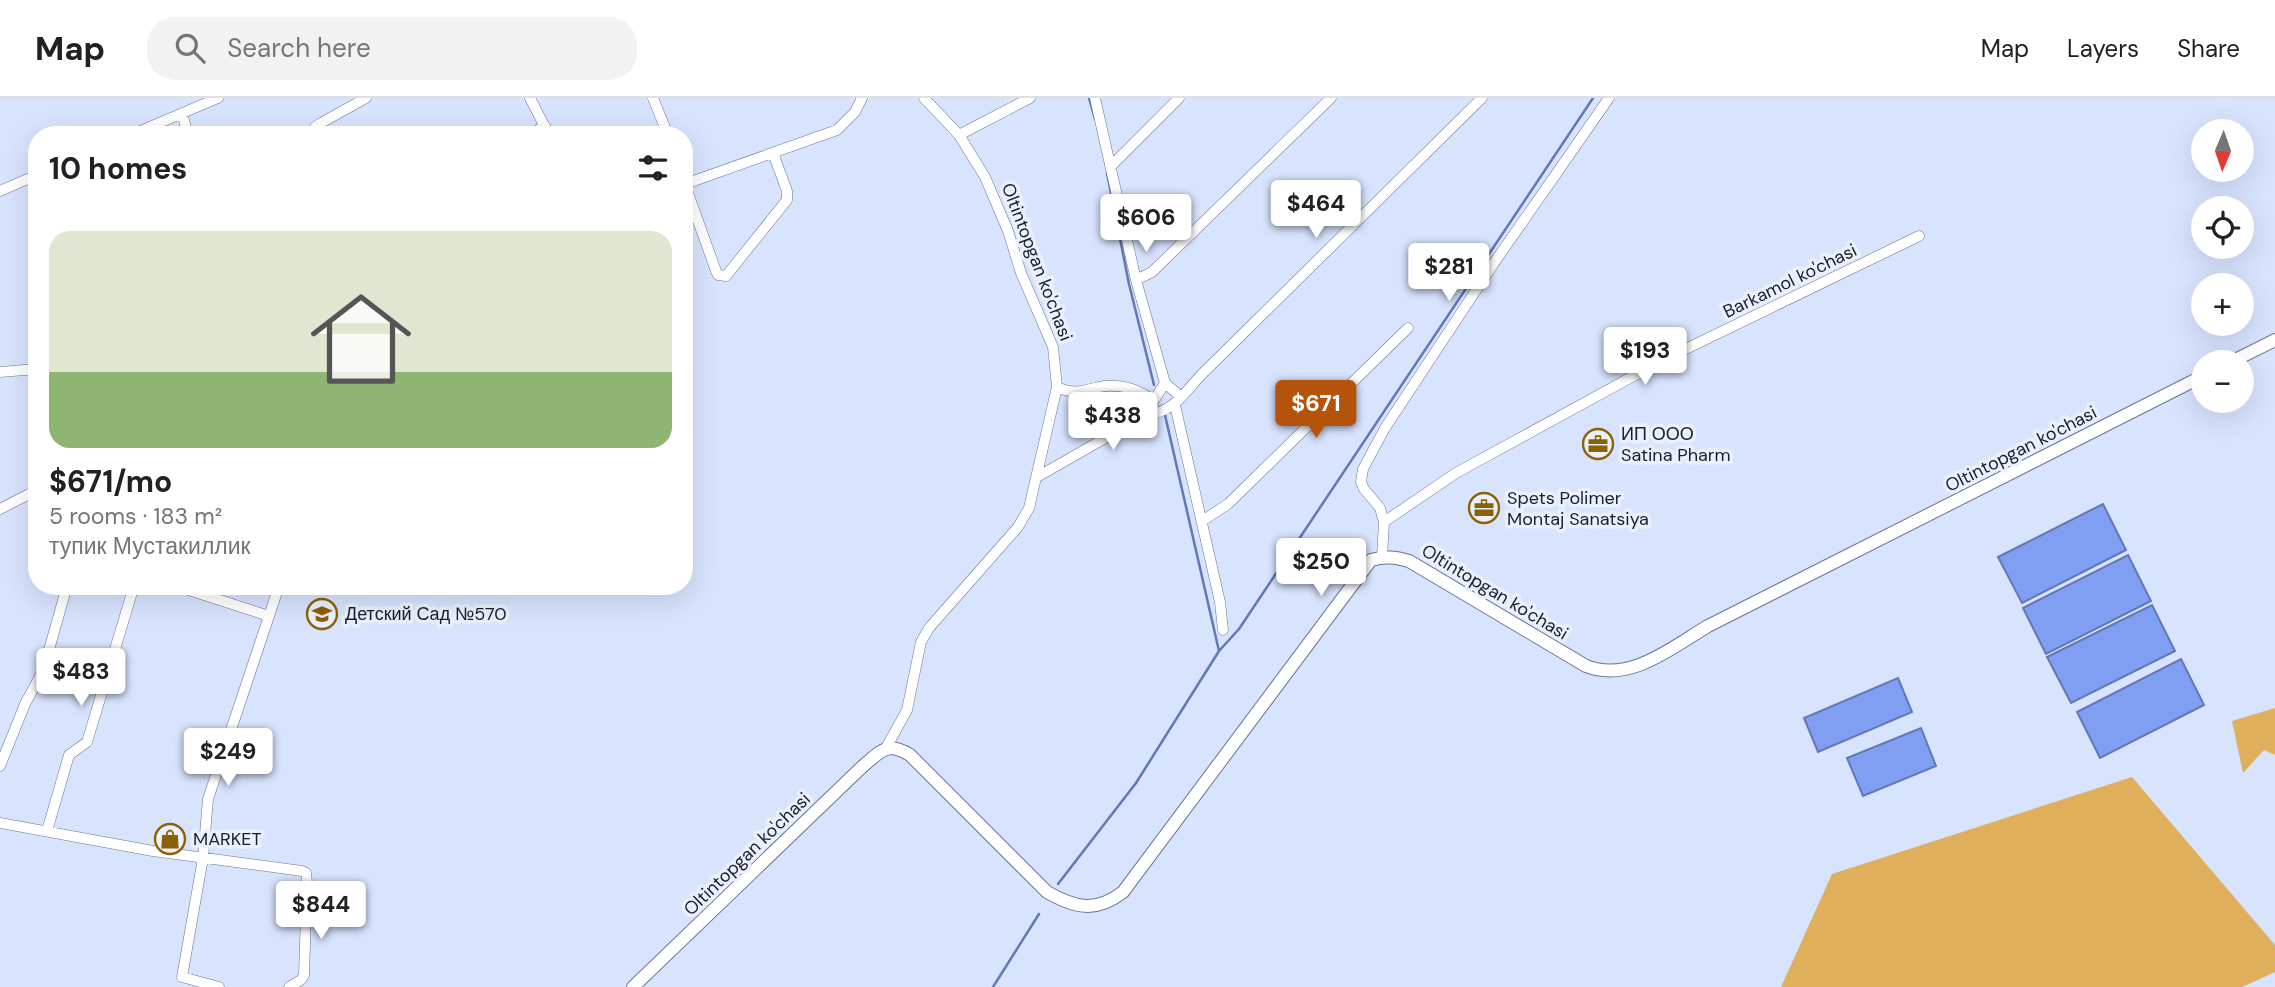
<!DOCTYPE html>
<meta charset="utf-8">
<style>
:root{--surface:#fff;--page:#f2f2f2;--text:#202124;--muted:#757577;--line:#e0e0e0;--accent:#b45309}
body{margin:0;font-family:"DM Sans",sans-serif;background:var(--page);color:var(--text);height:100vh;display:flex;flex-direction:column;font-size:26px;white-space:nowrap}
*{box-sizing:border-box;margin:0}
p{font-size:23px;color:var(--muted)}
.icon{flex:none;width:38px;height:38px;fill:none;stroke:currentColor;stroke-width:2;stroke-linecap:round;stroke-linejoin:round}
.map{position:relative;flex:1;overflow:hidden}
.drawer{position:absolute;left:28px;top:28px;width:665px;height:469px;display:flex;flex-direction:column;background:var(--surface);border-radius:28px;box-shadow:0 7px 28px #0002}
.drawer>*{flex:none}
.needle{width:46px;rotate:182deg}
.controls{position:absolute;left:2191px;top:21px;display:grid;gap:14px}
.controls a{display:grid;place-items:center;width:63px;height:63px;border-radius:50%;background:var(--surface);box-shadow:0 7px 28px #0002;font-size:35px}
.price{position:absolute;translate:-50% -60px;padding:0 16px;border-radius:7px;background:#fff;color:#222;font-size:23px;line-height:46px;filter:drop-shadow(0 2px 4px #0008)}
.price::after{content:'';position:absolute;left:50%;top:42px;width:21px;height:16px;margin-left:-10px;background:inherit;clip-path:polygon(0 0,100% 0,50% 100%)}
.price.active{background:var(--accent);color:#fff}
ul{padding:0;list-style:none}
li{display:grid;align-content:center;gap:14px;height:371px;padding:0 21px}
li+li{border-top:2px solid var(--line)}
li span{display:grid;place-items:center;height:217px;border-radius:21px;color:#555}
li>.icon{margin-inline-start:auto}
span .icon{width:126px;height:126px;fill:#fffc;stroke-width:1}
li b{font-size:30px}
h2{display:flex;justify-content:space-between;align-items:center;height:84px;padding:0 21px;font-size:30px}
header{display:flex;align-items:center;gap:42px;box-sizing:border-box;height:98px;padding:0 35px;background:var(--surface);border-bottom:2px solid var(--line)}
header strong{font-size:33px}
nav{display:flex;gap:38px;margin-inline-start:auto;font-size:24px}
.search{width:490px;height:63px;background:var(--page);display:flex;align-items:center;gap:18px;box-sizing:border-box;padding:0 24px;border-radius:28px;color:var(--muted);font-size:26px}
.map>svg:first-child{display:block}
.green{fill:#dfaf5b}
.water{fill:#809ef2;stroke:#6178b6;stroke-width:2}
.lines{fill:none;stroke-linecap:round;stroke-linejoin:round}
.stream{stroke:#6178b6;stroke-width:2.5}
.minor-casing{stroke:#697593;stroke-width:11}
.tertiary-casing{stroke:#697593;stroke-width:14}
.minor{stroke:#fff;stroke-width:10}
.tertiary{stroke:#fff;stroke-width:12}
.labels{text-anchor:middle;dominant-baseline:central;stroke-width:7;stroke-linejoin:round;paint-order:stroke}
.street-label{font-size:18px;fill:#191e2a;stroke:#ebf0fe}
.poi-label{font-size:18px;fill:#191e2a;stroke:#ebf0fe;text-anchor:start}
</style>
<header>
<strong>Map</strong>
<div class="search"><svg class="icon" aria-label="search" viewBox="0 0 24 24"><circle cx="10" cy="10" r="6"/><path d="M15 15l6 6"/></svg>Search here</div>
<nav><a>Map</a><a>Layers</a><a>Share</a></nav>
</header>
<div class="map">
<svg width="2275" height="889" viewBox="0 0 2275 889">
<rect width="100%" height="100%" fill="#d8e3fe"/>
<!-- green -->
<path class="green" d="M2275 610V657L2264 652 2243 675 2232 623Z
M2132 679 2275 847V874L2242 889H1781L1832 776Z"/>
<!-- water -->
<path class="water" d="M2103 406 2126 452 2022 505 1998 459Z
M2128 457 2151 503 2046 556 2023 510Z
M2152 507 2175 553 2071 605 2047 559Z
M2181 561 2204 607 2100 660 2077 614Z
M1898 580 1912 614 1818 654 1804 620Z
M1921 630 1936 668 1863 698 1847 660Z"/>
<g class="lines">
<!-- stream -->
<path class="stream" d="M1089 0 1095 21
M1107 75 1129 186 1154 287
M1165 317 1219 553
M1058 786 1136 685 1219 553 1239 531 1593 0
M993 889 1039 816"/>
<!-- minor casing -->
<g class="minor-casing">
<path id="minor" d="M530 0 549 37
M653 0 668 37
M1095 0 1136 182 1165 285 1144 318
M182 15 188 37
M131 37 218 0
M314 37 315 29 321 25 366 0
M529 37 545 28
M653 37 666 32
M959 37 1030 0
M1111 68 1179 0
M684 84 716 173 718 177 726 178 787 102V93L773 55
M685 86 837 32 855 14 862 0
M0 93 37 77
M1136 182 1152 174 1331 0
M0 274 37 271
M1165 285 1181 299
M1057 289C1076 298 1086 291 1105 288 1124 286 1138 292 1153 302
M1175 307 1220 504 1223 532
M1037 379 1144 318C1173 314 1183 297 1201 277L1482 0
M0 411 37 392
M1202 423 1228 406 1408 230
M1384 424 1380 410 1364 391 1361 384 1363 371 1385 330 1494 165 1609 0
M1382 459 1384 424 1456 375 1661 263 1919 138
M176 488 269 518
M886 650 907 612 921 544 929 530 1018 429 1029 410 1057 289 1053 249 1021 175 1008 133 985 79 959 37 924 0
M0 668 25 606 43 573 67 488
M0 725 153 753 302 773 306 775 307 785 304 877 301 882 289 889
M47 733 69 657 87 644 134 488
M219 889 182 879 203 760 208 701 279 488"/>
</g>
<!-- tertiary casing -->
<g class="tertiary-casing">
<path id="tertiary" d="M2231 264 2275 242
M633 889 863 668C881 653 887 643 910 657L1047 794C1075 810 1096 815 1123 794L1371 462C1385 458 1395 459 1409 463L1586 568C1630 585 1671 550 1708 528L2203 278"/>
</g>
<!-- minor -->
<use href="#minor" class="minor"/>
<!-- tertiary -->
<use href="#tertiary" class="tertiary"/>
</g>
<!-- icons -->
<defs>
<g id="office-ring" transform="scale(1.575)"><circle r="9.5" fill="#ebf0fe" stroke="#8b6102" stroke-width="1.5"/><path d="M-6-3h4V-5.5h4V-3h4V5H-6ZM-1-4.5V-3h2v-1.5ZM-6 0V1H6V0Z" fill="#8b6102"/></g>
<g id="school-ring" transform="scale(1.575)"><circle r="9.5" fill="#ebf0fe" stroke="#8b6102" stroke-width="1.5"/><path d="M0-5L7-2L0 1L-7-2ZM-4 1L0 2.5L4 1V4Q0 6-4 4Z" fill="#8b6102"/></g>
<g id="shop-ring" transform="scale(1.575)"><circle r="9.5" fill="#ebf0fe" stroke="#8b6102" stroke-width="1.5"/><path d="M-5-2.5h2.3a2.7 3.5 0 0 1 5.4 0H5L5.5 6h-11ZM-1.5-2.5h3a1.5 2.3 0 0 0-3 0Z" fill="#8b6102"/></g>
</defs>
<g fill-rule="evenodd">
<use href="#office-ring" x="1598" y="346"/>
<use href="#office-ring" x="1484" y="410"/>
<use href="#school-ring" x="322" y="516"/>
<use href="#shop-ring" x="170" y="741"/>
</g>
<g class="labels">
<!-- street labels -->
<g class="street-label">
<text transform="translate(1037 164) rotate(69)">Oltintopgan ko'chasi</text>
<text transform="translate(1790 183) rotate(-26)">Barkamol ko'chasi</text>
<text transform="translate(2021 351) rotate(-27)">Oltintopgan ko'chasi</text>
<text transform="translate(1495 494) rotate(31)">Oltintopgan ko'chasi</text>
<text transform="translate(747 756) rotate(-44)">Oltintopgan ko'chasi</text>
</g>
<!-- poi labels -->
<g class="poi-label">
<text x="1621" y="336">ИП ООО<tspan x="1621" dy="21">Satina Pharm</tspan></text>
<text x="1507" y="400">Spets Polimer<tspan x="1507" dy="21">Montaj Sanatsiya</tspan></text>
<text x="345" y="516">Детский Сад №570</text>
<text x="193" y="741">MARKET</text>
</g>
</g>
</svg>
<div class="controls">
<a><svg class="needle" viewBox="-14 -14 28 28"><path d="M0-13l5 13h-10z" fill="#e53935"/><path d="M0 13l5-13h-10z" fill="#757577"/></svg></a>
<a><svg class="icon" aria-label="locate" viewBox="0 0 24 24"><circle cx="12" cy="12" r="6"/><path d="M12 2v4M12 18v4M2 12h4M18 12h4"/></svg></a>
<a>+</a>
<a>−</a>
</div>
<b class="price" style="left:1316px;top:142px">$464</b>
<b class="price" style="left:1146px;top:156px">$606</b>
<b class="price" style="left:1449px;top:205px">$281</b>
<b class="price" style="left:1645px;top:289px">$193</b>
<b class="price active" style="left:1316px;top:342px">$671</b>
<b class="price" style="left:1113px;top:354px">$438</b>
<b class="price" style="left:1321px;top:500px">$250</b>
<b class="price" style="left:81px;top:610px">$483</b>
<b class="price" style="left:228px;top:690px">$249</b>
<b class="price" style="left:321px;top:843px">$844</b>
<section class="drawer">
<h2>10 homes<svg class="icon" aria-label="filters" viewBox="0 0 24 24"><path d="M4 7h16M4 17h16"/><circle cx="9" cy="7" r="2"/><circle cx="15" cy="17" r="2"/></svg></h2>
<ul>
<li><span style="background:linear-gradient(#dfe7d0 65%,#8fb573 0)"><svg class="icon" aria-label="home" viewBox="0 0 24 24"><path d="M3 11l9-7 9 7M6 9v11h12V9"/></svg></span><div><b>$671/mo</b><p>5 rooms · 183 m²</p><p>тупик Мустакиллик</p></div></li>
</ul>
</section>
</div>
